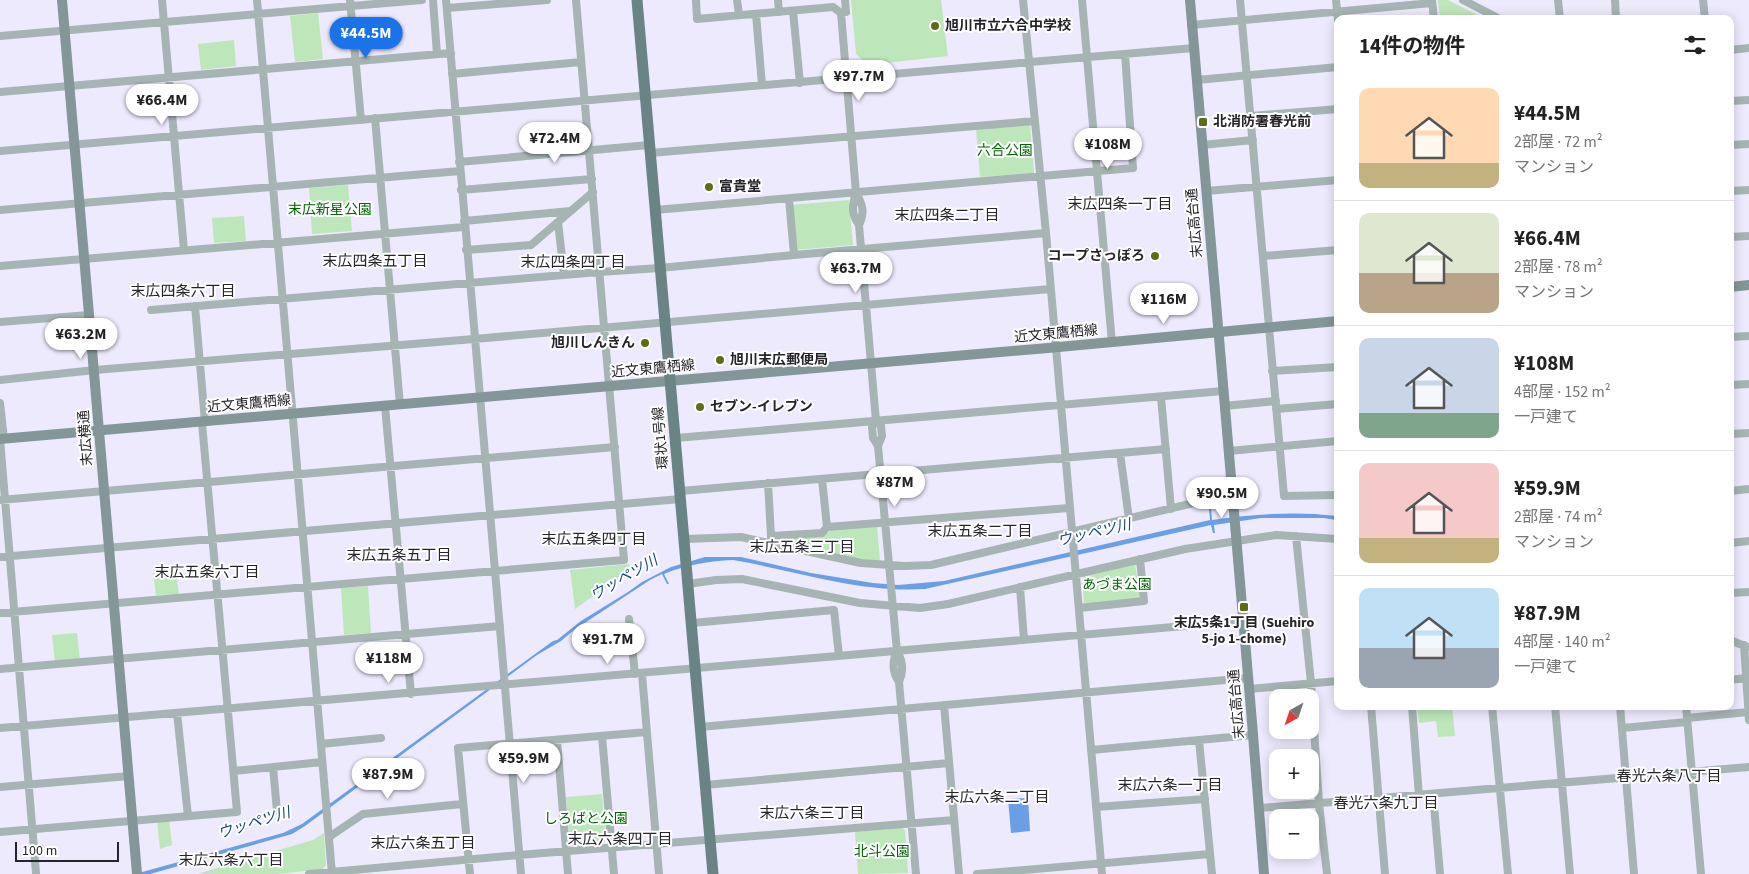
<!DOCTYPE html>
<html lang="ja">
<meta charset="utf-8">
<style>
:root{--surface:#fff;--page:#f2f2f2;--text:#222;--muted:#767676;--line:#e0e0e0;--accent:#1a73e8}
body{margin:0;font-family:"Source Sans 3","Noto Sans JP",sans-serif;background:var(--page);color:var(--text);height:100vh;display:flex;flex-direction:column;font-size:19px;white-space:nowrap}
*{box-sizing:border-box;margin:0}
p{font-size:16px;color:var(--muted)}
.icon{flex:none;width:28px;height:28px;fill:none;stroke:currentColor;stroke-width:2;stroke-linecap:round;stroke-linejoin:round}
.map{position:relative;flex:1;overflow:hidden}
.sheet{position:absolute;left:1334px;top:15px;width:400px;height:695px;display:flex;flex-direction:column;background:var(--surface);border-radius:10px;box-shadow:0 2px 12px #0003}
.sheet>*{flex:none}
.needle{width:32px;rotate:220deg}
.controls{position:absolute;left:1269px;top:689px;display:grid;gap:10px}
.controls a{display:grid;place-items:center;width:50px;height:50px;border-radius:10px;background:var(--surface);box-shadow:0 2px 12px #0003;font-size:25px}
.scale{position:absolute;left:15px;bottom:12px;width:104px;box-sizing:border-box;padding-left:5px;border:2px solid #25232c;border-top:0;font-size:14px;line-height:18px;white-space:nowrap;color:#25232c;-webkit-text-stroke:4px #fff;paint-order:stroke}
.price{position:absolute;translate:-50% -42px;padding:0 11px;border-radius:18px;background:#fff;color:#222;font-size:16px;line-height:32px;filter:drop-shadow(0 1px 2px #0008)}
.price::after{content:'';position:absolute;left:50%;top:30px;width:15px;height:11px;margin-left:-8px;background:inherit;clip-path:polygon(0 0,100% 0,50% 100%)}
.price.selected{background:var(--accent);color:#fff}
ul{padding:0;list-style:none}
li{display:flex;align-items:center;gap:15px;height:125px;padding:0 25px}
li+li{border-top:1px solid var(--line)}
li span{display:grid;place-items:center;flex:none;width:140px;height:100px;border-radius:10px;color:#555}
li>.icon{margin-inline-start:auto}
span .icon{width:60px;height:60px;fill:#fffc;stroke-width:1}
li b{font-size:21px}
h2{display:flex;justify-content:space-between;align-items:center;height:60px;padding:0 25px;font-size:21px}
.map>svg:first-child{display:block}
.green{fill:#bee6bb}
.water{fill:#6b9fe5}
.lines{fill:none;stroke-linecap:round;stroke-linejoin:round}
.street{stroke:#a6b4b4;stroke-width:8}
.secondary{stroke:#839799;stroke-width:10}
.primary{stroke:#6a8385;stroke-width:11}
.poi-dot{fill:#5c6d19;stroke:#fff;stroke-width:2}
.labels{text-anchor:middle;dominant-baseline:central;stroke-width:4;stroke-linejoin:round;paint-order:stroke}
.poi-label{font-size:14px;font-weight:bold;fill:#25232c;stroke:#fff;text-anchor:start}
.park-label{font-size:14px;fill:#006404;stroke:#fff}
.street-label{font-size:14px;fill:#25232c;stroke:#fff}
.neighbourhood-label{font-size:15px;fill:#25232c;stroke:#fff}
.water-label{font-size:15px;font-style:italic;fill:#124684;stroke:#fff}
</style>
<div class="map">
<svg width="1749" height="874" viewBox="0 0 1749 874">
<rect width="100%" height="100%" fill="#edeafe"/>
<!-- green -->
<path class="green" d="M851 0H941L948 56 868 65 856 54Z
M1438 0H1448L1485 19H1440Z
M318 13 323 59 295 62 290 16Z
M234 40 236 66 201 70 198 44Z
M1030 125 1034 173 980 177 976 129Z
M348 185 352 231 312 234 309 188Z
M849 200 853 245 795 250 791 205Z
M244 216 246 241 214 243 212 218Z
M877 526 880 561 859 559 776 542V538L822 537 833 529Z
M629 564 631 570 575 609 570 570Z
M1135 564 1140 597 1138 600 1084 604 1082 579 1085 575Z
M153 573H176L179 594 156 595Z
M368 586 371 633 344 635 341 588Z
M77 633 80 660 55 662 52 635Z
M1417 706H1452L1455 736 1438 737 1436 721 1419 723Z
M602 794 606 840 604 843 574 846 570 844 566 797Z
M157 820H169L172 845 160 849Z
M901 828 905 830 908 873 858 874 855 832Z
M324 833 326 865 323 869 278 874H197L313 840Z"/>
<!-- water -->
<path class="water" d="M1211 507 1212 520C1254 514 1295 511 1337 516V520L1323 518H1261L1214 525 1215 533H1213L1211 525 925 589C859 593 797 571 733 560 710 561 685 565 664 574L669 584H667L662 574 650 580 574 630 561 641 537 655 305 826 292 834 150 874H135L283 833 302 824 553 641 557 640 581 621 628 592 642 582 671 567 705 557H741L811 573 873 583 898 585 944 581 1210 520 1209 508Z
M1028 798 1030 831 1011 833 1008 799Z"/>
<g class="lines">
<!-- street -->
<path class="street" d="M162 0 184 250
M257 0 332 874
M350 0 361 120
M433 0 437 54
M446 0 521 874
M696 0 697 19 833 7 841 13 856 193C852 205 851 214 859 225
M737 0 739 15
M778 0 779 12
M1023 0 1046 233 1102 874
M1082 0 1112 343
M1240 0 1284 496 1338 495
M1336 0 1338 20
M1432 0 1434 19
M1463 0 1500 19
M1558 0 1560 19
M1615 0 1616 19
M1703 0 1705 19
M447 8 547 0
M793 11 800 83
M841 13 846 12 845 0
M756 14 762 85
M1191 25 1432 3
M0 36 422 0
M1730 50 1749 48
M452 74 581 62
M1197 80 1338 67
M0 92 451 53
M1730 101 1749 100
M1251 116 1338 109
M375 118 400 405
M1202 145 1253 140
M1730 145 1749 144
M0 151 1194 48
M650 153 1035 121
M459 162 649 145
M461 190 592 179
M1206 191 1338 180
M1730 191 1749 190
M856 193C863 205 865 212 859 225L876 421 881 426 882 436 878 446
M789 199 794 255
M0 210 460 171
M655 210 1133 168 1125 54
M464 221 571 211
M558 222 564 275
M1730 237 1749 236
M466 250 531 245 593 192
M1263 256 1338 250
M0 266 464 227
M195 306 205 422
M151 310 599 272 660 268 794 255 1046 233
M0 322 89 315
M1730 337 1749 336
M1272 371 1338 367
M0 380 95 370 474 339 1050 289
M1730 385 1749 384
M1161 397 1171 509
M0 403 4 439
M385 406 411 694
M1224 406 1276 401
M1276 409 1338 404
M876 421 872 427 873 438 878 446 897 651
M1730 434 1749 433
M676 438 1223 391
M0 439 36 873
M1229 451 1338 441
M1120 453 1129 519
M768 483 771 536
M681 491 1166 449
M1730 491 1749 489
M0 500 615 447
M827 527 1069 508
M1296 536 1311 683 1319 804 1327 874
M685 539 741 537 861 563 904 566 931 565 1232 494
M771 543V536L822 533 827 527 822 479
M1730 543 1749 541
M0 557 681 499
M688 584 716 580 742 579 860 603 920 608 948 604 1185 549 1276 535 1338 539
M1020 587 1024 640
M1730 593 1749 592
M1079 608 1144 601 1140 559
M0 613 624 560 576 0
M629 619 635 674
M692 623 834 610 839 656
M1730 640 1747 647
M1744 645 1749 720
M0 669 500 626
M642 674 659 874
M1730 680 1746 678
M899 682C904 671 903 661 897 651 892 662 892 672 899 682L916 874
M1249 689 1338 681
M944 705 959 874
M1371 706 1385 874
M1412 706 1419 796
M1492 706 1508 874
M1555 706 1570 874
M1620 706 1634 874
M1686 706 1701 874
M177 713 188 816
M1687 718 1748 712
M700 727 1248 678
M0 728 1243 621
M1622 728 1687 722
M602 736 614 874
M557 740 568 874
M1199 740 1212 874
M321 744 381 738
M1091 750 1253 735
M273 767 277 811
M234 771 322 762
M705 785 949 763
M0 787 129 776
M1433 794 1440 874
M1096 807 1205 799
M1260 808 1749 767
M0 832 237 812 202 423
M329 837 363 814 462 804
M309 874 519 855 954 820
M470 874 458 748 647 732
M977 874 1210 854"/>
<!-- secondary -->
<path class="secondary" d="M62 0 137 874
M1190 0 1252 722 1264 874
M1730 287 1749 285
M0 439 1048 348 1338 321"/>
<!-- primary -->
<path class="primary" d="M637 0 713 874"/>
</g>
<!-- markers -->
<g class="poi-dot">
<circle cx="935" cy="26" r="5"/>
<rect x="1198" y="117" width="10" height="10" rx="2.5"/>
<circle cx="709" cy="187" r="5"/>
<circle cx="1155" cy="256" r="5"/>
<circle cx="645" cy="343" r="5"/>
<circle cx="720" cy="360" r="5"/>
<circle cx="700" cy="407" r="5"/>
<rect x="1239" y="602" width="10" height="10" rx="2.5"/>
</g>
<g class="labels">
<!-- poi labels -->
<g class="poi-label">
<text x="945" y="26">旭川市立六合中学校</text>
<text x="1213" y="122">北消防署春光前</text>
<text x="719" y="187">富貴堂</text>
<text x="1145" y="256" text-anchor="end">コープさっぽろ</text>
<text x="635" y="343" text-anchor="end">旭川しんきん</text>
<text x="730" y="360">旭川末広郵便局</text>
<text x="710" y="407">セブン-イレブン</text>
<text x="1244" y="623" text-anchor="middle">末広5条1丁目 (Suehiro<tspan x="1244" dy="16">5-jo 1-chome)</tspan></text>
</g>
<!-- park labels -->
<g class="park-label">
<text x="1005" y="151">六合公園</text>
<text x="330" y="210">末広新星公園</text>
<text x="1117" y="585">あづま公園</text>
<text x="586" y="819">しろばと公園</text>
<text x="882" y="852">北斗公園</text>
</g>
<!-- street labels -->
<g class="street-label">
<text transform="translate(1195 223) rotate(-95)">末広高台通</text>
<text transform="translate(1056 334) rotate(-5)">近文東鷹栖線</text>
<text transform="translate(653 369) rotate(-5)">近文東鷹栖線</text>
<text transform="translate(249 404) rotate(-5)">近文東鷹栖線</text>
<text transform="translate(86 438) rotate(-94)">末広横通</text>
<text transform="translate(661 438) rotate(-95)">環状1号線</text>
<text transform="translate(1237 704) rotate(-95)">末広高台通</text>
</g>
<!-- neighbourhood labels -->
<g class="neighbourhood-label">
<text x="1120" y="204">末広四条一丁目</text>
<text x="947" y="215">末広四条二丁目</text>
<text x="375" y="261">末広四条五丁目</text>
<text x="573" y="262">末広四条四丁目</text>
<text x="183" y="291">末広四条六丁目</text>
<text x="980" y="531">末広五条二丁目</text>
<text x="594" y="539">末広五条四丁目</text>
<text x="802" y="547">末広五条三丁目</text>
<text x="399" y="555">末広五条五丁目</text>
<text x="207" y="572">末広五条六丁目</text>
<text x="1669" y="776">春光六条八丁目</text>
<text x="1170" y="785">末広六条一丁目</text>
<text x="997" y="797">末広六条二丁目</text>
<text x="1386" y="803">春光六条九丁目</text>
<text x="812" y="813">末広六条三丁目</text>
<text x="620" y="839">末広六条四丁目</text>
<text x="423" y="843">末広六条五丁目</text>
<text x="231" y="860">末広六条六丁目</text>
</g>
<!-- water labels -->
<g class="water-label">
<text transform="translate(1094 533) rotate(-13)">ウッペツ川</text>
<text transform="translate(624 578) rotate(-30)">ウッペツ川</text>
<text transform="translate(254 823) rotate(-17)">ウッペツ川</text>
</g>
</g>
</svg>
<div class="controls">
<a><svg class="needle" viewBox="-14 -14 28 28"><path d="M0-13l5 13h-10z" fill="#e53935"/><path d="M0 13l5-13h-10z" fill="#767676"/></svg></a>
<a>+</a>
<a>−</a>
</div>
<div class="scale">100 m</div>
<b class="price selected" style="left:366px;top:59px">¥44.5M</b>
<b class="price" style="left:859px;top:102px">¥97.7M</b>
<b class="price" style="left:162px;top:126px">¥66.4M</b>
<b class="price" style="left:555px;top:164px">¥72.4M</b>
<b class="price" style="left:1108px;top:170px">¥108M</b>
<b class="price" style="left:856px;top:294px">¥63.7M</b>
<b class="price" style="left:1164px;top:325px">¥116M</b>
<b class="price" style="left:81px;top:360px">¥63.2M</b>
<b class="price" style="left:895px;top:508px">¥87M</b>
<b class="price" style="left:1222px;top:519px">¥90.5M</b>
<b class="price" style="left:608px;top:665px">¥91.7M</b>
<b class="price" style="left:389px;top:684px">¥118M</b>
<b class="price" style="left:524px;top:784px">¥59.9M</b>
<b class="price" style="left:388px;top:800px">¥87.9M</b>
<section class="sheet">
<h2>14件の物件<svg class="icon" aria-label="filters" viewBox="0 0 24 24"><path d="M4 7h16M4 17h16"/><circle cx="9" cy="7" r="2"/><circle cx="15" cy="17" r="2"/></svg></h2>
<ul>
<li><span style="background:linear-gradient(#ffd9b3 75%,#c2b280 0)"><svg class="icon" aria-label="home" viewBox="0 0 24 24"><path d="M3 11l9-7 9 7M6 9v11h12V9"/></svg></span><div><b>¥44.5M</b><p>2部屋 · 72 m²</p><p>マンション</p></div></li>
<li><span style="background:linear-gradient(#dfe7d0 60%,#b9a48a 0)"><svg class="icon" aria-label="home" viewBox="0 0 24 24"><path d="M3 11l9-7 9 7M6 9v11h12V9"/></svg></span><div><b>¥66.4M</b><p>2部屋 · 78 m²</p><p>マンション</p></div></li>
<li><span style="background:linear-gradient(#c9d6e8 75%,#7fa58c 0)"><svg class="icon" aria-label="home" viewBox="0 0 24 24"><path d="M3 11l9-7 9 7M6 9v11h12V9"/></svg></span><div><b>¥108M</b><p>4部屋 · 152 m²</p><p>一戸建て</p></div></li>
<li><span style="background:linear-gradient(#f6c9c9 75%,#c2b280 0)"><svg class="icon" aria-label="home" viewBox="0 0 24 24"><path d="M3 11l9-7 9 7M6 9v11h12V9"/></svg></span><div><b>¥59.9M</b><p>2部屋 · 74 m²</p><p>マンション</p></div></li>
<li><span style="background:linear-gradient(#bfe0f5 60%,#9aa5b1 0)"><svg class="icon" aria-label="home" viewBox="0 0 24 24"><path d="M3 11l9-7 9 7M6 9v11h12V9"/></svg></span><div><b>¥87.9M</b><p>4部屋 · 140 m²</p><p>一戸建て</p></div></li>
</ul>
</section>
</div>
